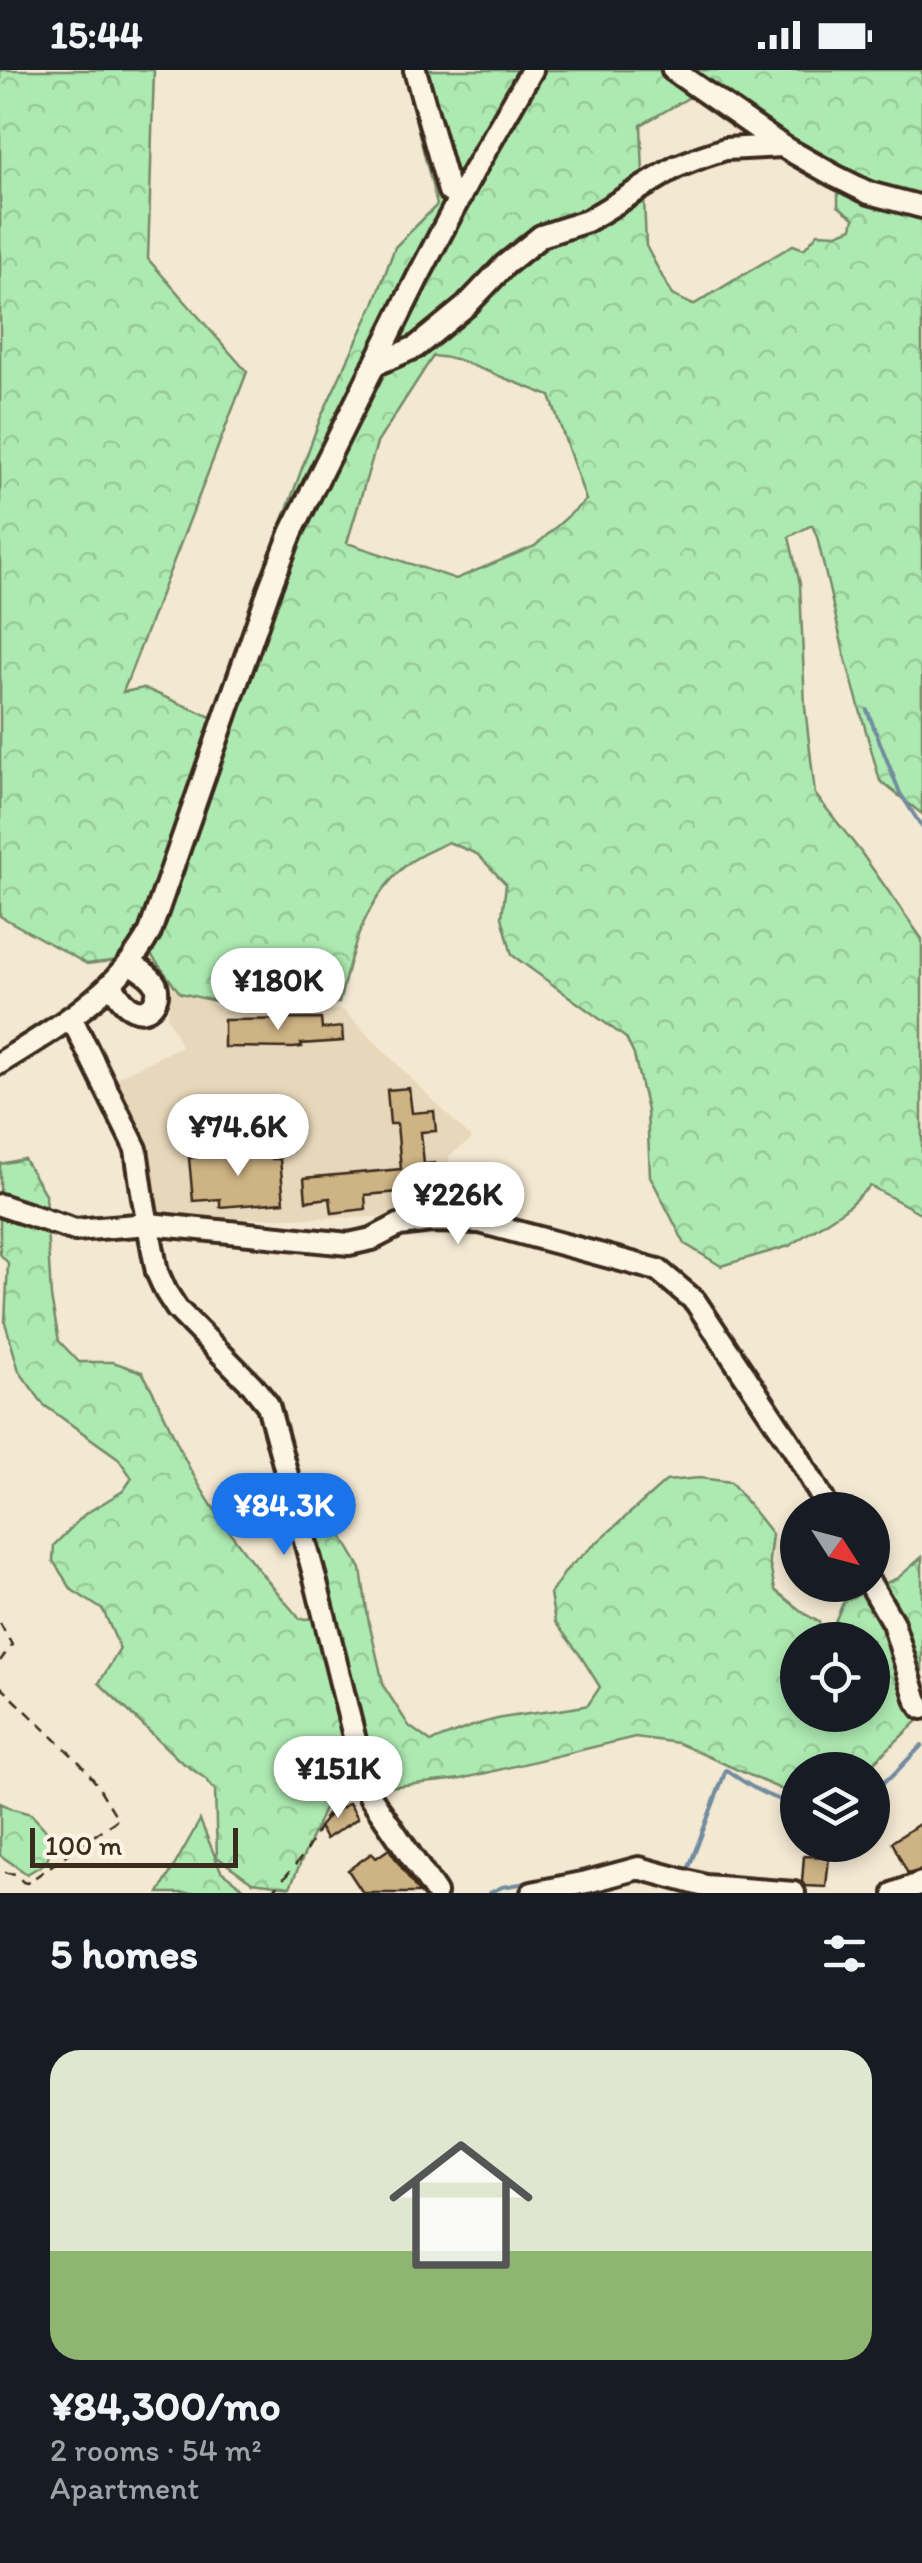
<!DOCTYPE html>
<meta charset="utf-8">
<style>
:root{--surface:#171b24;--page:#242831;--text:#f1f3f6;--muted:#9ea1a6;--line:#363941;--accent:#1a73e8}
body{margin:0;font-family:Itim,sans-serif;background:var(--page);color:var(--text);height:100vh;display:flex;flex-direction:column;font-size:38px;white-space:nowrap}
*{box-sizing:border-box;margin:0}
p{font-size:32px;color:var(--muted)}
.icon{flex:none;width:55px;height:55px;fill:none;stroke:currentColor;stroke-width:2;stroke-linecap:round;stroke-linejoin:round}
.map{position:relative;height:1823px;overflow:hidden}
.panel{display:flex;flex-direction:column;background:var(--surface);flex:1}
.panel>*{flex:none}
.needle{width:65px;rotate:126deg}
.buttons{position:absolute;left:780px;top:1422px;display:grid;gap:20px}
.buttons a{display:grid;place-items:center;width:110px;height:110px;border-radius:50%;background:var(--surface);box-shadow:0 5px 15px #0003;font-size:50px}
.scale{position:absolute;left:30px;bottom:25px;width:208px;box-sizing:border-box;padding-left:10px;border:5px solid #3b2a1e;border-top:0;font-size:28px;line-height:35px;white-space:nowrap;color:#3b2a1e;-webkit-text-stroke:8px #fcf5e5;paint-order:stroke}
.price{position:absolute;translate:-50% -85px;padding:0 22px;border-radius:35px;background:#fff;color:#222;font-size:32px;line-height:65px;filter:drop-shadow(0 2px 5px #0008)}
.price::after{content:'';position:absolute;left:50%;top:60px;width:30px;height:22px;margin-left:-15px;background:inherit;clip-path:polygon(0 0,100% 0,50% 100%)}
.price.on{background:var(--accent);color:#fff}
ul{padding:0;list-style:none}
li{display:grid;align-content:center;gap:20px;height:530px;padding:0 50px}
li+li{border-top:2px solid var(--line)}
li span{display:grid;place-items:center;height:310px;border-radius:30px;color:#555}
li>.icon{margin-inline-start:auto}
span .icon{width:180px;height:180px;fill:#fffc;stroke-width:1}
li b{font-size:42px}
h2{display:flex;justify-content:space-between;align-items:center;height:120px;padding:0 50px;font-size:42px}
.status{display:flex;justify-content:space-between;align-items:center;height:70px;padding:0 50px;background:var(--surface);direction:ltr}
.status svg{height:28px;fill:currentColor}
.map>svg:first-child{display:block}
.built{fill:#e8d8bb}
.forest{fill:url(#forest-crowns);stroke:#748a68;stroke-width:2.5;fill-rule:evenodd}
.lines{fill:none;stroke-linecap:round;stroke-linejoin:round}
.stream{stroke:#728c9f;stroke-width:4}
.building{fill:#ceb384;stroke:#3b2a1e;stroke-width:2.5}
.minor-casing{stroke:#3b2a1e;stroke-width:28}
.path{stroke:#3b2a1e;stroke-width:2.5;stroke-dasharray:10 8;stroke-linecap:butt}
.minor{stroke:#fcf5e5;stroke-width:20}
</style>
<div class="status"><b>15:44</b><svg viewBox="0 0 49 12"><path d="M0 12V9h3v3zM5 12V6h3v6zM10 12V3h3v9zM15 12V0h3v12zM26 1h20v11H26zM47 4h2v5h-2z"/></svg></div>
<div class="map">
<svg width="922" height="1823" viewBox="0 0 922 1823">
<defs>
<pattern id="forest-crowns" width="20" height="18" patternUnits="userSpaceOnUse" patternTransform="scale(2.5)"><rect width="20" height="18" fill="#adeab1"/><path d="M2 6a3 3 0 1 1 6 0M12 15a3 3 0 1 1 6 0" fill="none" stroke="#96c998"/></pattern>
</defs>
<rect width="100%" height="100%" fill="#f3e8d2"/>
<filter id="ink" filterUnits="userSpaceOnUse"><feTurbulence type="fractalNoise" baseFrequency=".01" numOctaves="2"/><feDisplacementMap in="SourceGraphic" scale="20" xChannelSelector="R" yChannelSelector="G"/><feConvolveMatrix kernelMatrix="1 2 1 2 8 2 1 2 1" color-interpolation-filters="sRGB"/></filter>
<g filter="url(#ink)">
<!-- built -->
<path class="built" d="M175 905 221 941 343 940 472 1069 449 1086 451 1118 414 1147 152 1149 149 1092 106 1013 181 976 167 946Z"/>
<!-- forest -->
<path class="forest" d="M0 0H154L148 189 247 302 123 622 144 618 211 647 320 349 374 234 395 177 437 135 403 0H922V744L880 711 844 583 817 467 812 455 789 467 800 514 805 637 815 724 860 781 922 869V1144L870 1116 845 1139 789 1176 721 1196 685 1174 650 1106 647 1041 634 985 626 968 512 885 502 847 506 814 477 784 448 772C435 779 418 785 407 794 362 834 353 878 339 933L228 934 180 923 152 886 87 894 0 846ZM709 16 771 56 838 92V136L854 148 852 158 837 164 818 163 804 179 793 175 693 235 672 225 646 176 641 55ZM433 286 456 289 550 326 586 430 535 476 456 509 347 473 377 373Z
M24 1089 45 1124 51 1227 59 1271 79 1292H113L142 1302C161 1333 173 1367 190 1399 220 1454 259 1502 300 1549L333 1548 308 1407 361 1499 368 1548 384 1617 409 1656 431 1672C456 1662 482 1651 508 1647 535 1642 562 1641 588 1635L600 1617 580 1585 555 1552 550 1524 567 1499 666 1411 700 1408 731 1412 772 1464 769 1490 775 1520 805 1544 819 1552 826 1570H798V1645H872V1570H827L844 1531 898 1508 922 1487V1647L872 1694 860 1700H798L797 1720 787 1722 678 1673 635 1667 461 1709 331 1723 290 1817 252 1812 217 1787 215 1720 206 1709 179 1690 99 1613 120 1579 103 1540 72 1520 53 1491 54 1475 85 1444 123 1421 132 1408 118 1388 44 1335 19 1301 5 1252 8 1193 0 1184V1094Z
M0 1733 13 1739 31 1744 52 1767 47 1792 27 1804 0 1785Z
M200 1750 221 1801 250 1823H159Z"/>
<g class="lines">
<!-- stream -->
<path class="stream" d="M867 640 900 723 922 757
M872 1720 891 1707 922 1675
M642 1788 688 1800 726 1700C750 1716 769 1730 798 1734
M490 1823 502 1817 557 1808 618 1793"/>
</g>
<!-- building -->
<path class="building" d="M321 949 322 959 342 957 343 971 301 974 302 977 293 978 224 977V950Z
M409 1018 412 1043 434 1041 436 1061 421 1062 424 1094 435 1093 436 1114 412 1116V1121L365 1125 366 1139 332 1143 330 1128 306 1131 304 1108 401 1099 397 1054H390L387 1020Z
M272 1080V1089H280L284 1132 220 1137V1129L193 1131 189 1088Z
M349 1733 358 1748 326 1769 319 1757 328 1746Z
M922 1752V1800L908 1804 892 1772Z
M389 1779 419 1823H363L348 1800 372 1783 376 1788Z
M804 1786 829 1787 826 1817 805 1816 802 1812Z"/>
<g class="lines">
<!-- minor casing -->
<g class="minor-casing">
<path id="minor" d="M415 0 449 121 460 128
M673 0 782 76 835 106 869 123 922 137
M374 295 416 277 466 236 505 195 541 166 587 151 676 97 701 87 725 79 782 76
M111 914C117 923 123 935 134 939 149 946 161 929 156 915 151 905 139 899 130 893
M72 949 136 1079 143 1128 157 1202 166 1222 177 1239 252 1315 268 1335 315 1508 366 1715 370 1726 436 1823
M0 993C58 957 116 924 150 862L269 520 292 461 418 207 473 102 532 0
M0 1135 75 1160 149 1154 349 1174 372 1169 399 1155 431 1151 480 1152 658 1200 695 1231 794 1379 829 1440
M871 1515 893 1553 917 1631 922 1638
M532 1823 587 1812 639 1798 705 1816 794 1823
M895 1823 922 1813"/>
</g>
<!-- path -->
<path class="path" d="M0 1553 12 1575 0 1591
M0 1616 81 1694 96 1713 118 1749 27 1813 23 1812 16 1804 0 1802
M272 1823C283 1808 297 1795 307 1779 321 1757 325 1735 352 1727"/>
<!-- minor -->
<use href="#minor" class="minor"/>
</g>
</g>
</svg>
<div class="buttons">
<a><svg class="needle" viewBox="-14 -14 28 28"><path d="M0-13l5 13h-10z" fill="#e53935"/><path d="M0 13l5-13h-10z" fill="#9ea1a6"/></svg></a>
<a><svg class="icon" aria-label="locate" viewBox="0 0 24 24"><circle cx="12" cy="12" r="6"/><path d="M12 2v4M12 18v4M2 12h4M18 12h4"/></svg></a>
<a><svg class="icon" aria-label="layers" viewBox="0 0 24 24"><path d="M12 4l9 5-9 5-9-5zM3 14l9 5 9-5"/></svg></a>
</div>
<div class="scale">100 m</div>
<b class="price" style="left:278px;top:963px">¥180K</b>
<b class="price" style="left:238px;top:1109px">¥74.6K</b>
<b class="price" style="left:458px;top:1177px">¥226K</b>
<b class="price on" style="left:284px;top:1488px">¥84.3K</b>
<b class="price" style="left:338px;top:1751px">¥151K</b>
</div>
<section class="panel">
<h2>5 homes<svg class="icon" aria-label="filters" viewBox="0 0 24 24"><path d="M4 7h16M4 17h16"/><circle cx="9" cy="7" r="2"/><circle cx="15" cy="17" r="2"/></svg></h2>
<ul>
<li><span style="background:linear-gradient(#dfe7d0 65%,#8fb573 0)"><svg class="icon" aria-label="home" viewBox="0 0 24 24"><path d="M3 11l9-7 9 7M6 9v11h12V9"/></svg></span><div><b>¥84,300/mo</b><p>2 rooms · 54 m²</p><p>Apartment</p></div></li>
</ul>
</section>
